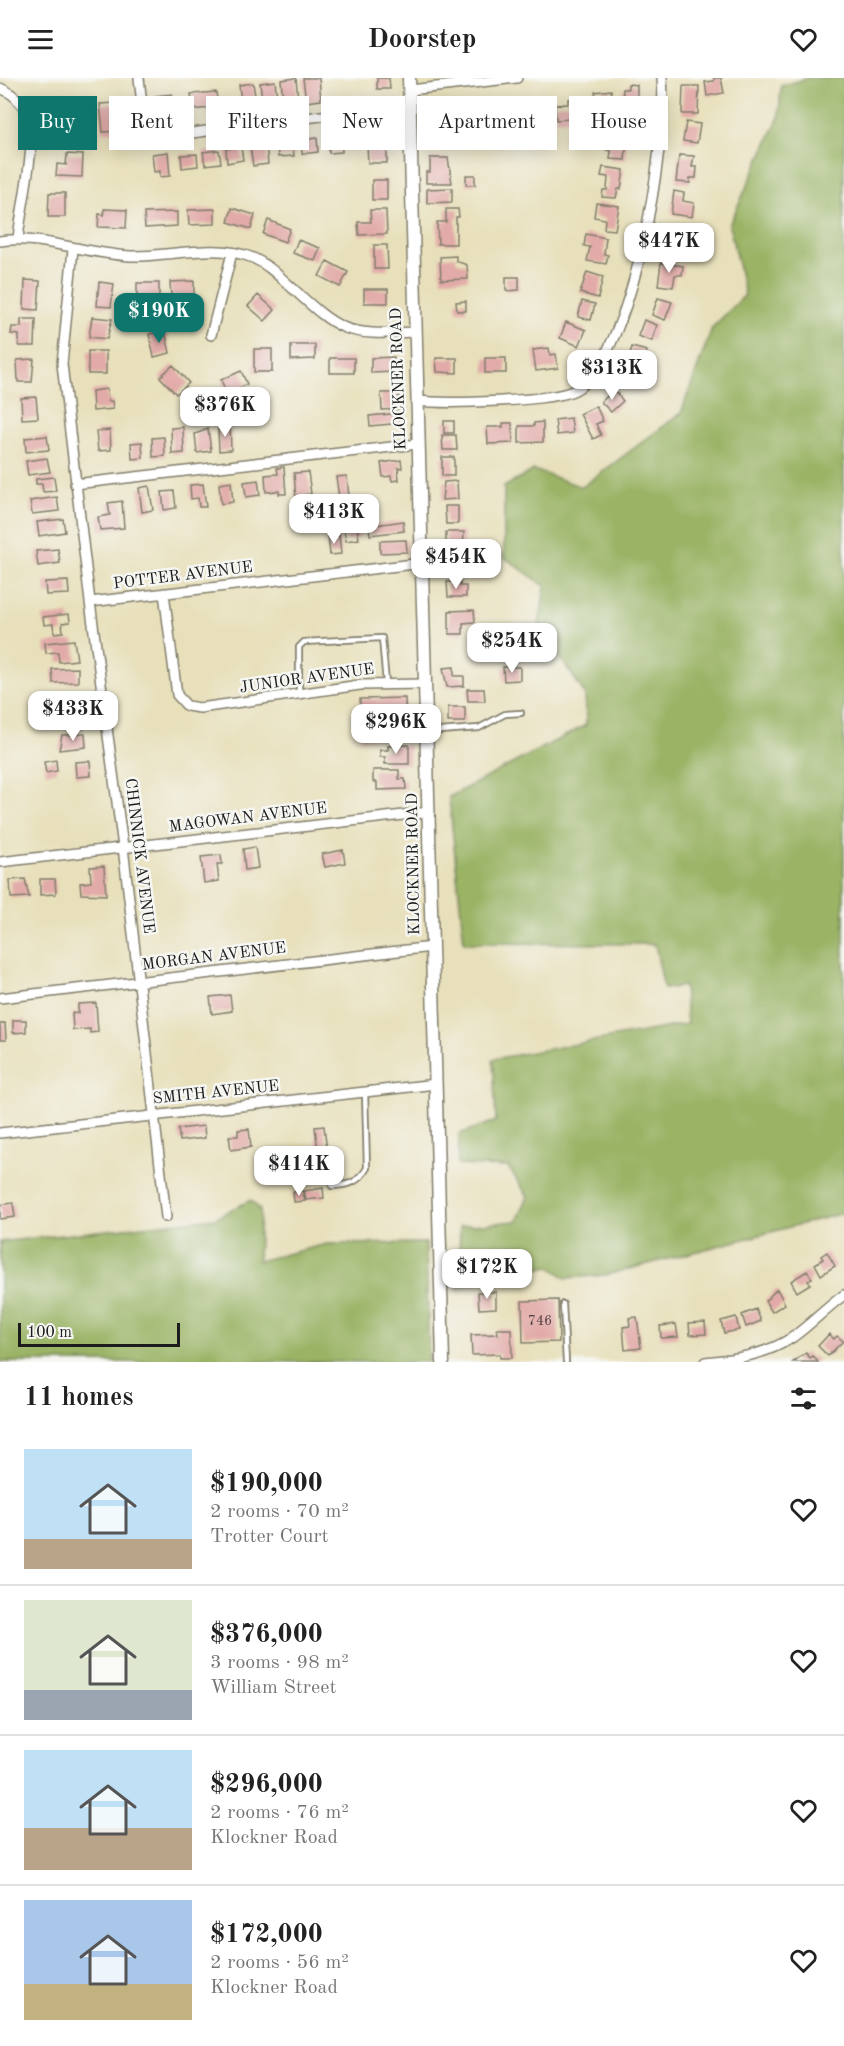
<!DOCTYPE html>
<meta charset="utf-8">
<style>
:root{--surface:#fff;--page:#f2f2f2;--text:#222;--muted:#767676;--line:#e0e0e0;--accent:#0f766e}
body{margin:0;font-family:"Old Standard TT",serif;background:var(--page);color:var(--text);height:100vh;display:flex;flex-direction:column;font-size:22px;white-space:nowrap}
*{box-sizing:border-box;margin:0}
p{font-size:20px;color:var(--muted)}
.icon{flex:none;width:33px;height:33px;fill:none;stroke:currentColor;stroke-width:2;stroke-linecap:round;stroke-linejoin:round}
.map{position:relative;height:1284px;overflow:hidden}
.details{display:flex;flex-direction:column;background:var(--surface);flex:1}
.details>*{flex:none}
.guide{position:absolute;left:18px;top:18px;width:808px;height:54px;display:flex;gap:12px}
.scale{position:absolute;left:18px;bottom:15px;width:162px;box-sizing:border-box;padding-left:6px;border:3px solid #1c1c1c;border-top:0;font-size:16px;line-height:21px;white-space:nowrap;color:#1c1c1c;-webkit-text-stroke:4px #f6f6f2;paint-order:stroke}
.price{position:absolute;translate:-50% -51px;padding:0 14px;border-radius:12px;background:#fff;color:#222;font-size:20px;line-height:39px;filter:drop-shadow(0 2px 3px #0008)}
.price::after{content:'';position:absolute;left:50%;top:36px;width:18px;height:14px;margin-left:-9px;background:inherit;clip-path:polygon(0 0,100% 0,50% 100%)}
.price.selected{background:var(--accent);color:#fff}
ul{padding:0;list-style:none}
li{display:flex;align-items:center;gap:18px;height:150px;padding:0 24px}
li+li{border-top:2px solid var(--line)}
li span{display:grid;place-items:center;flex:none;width:168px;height:120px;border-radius:0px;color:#555}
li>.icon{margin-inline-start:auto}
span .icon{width:72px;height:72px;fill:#fffc;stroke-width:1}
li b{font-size:26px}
h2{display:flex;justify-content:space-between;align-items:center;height:72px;padding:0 24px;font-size:26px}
.pill{padding:0 21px;border-radius:0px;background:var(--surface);box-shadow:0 3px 15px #0003;font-size:21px;line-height:54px}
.pill.selected{background:var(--accent);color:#fff}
header{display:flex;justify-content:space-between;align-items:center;height:78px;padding:0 24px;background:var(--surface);font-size:27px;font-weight:700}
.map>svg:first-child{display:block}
.forest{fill:#9ab365;stroke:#5b6840;stroke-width:1.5}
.building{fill:#e2aaa8}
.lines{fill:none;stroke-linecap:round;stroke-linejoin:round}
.lane-casing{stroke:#827e6c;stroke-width:8}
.street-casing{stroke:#827e6c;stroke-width:12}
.secondary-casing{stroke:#827e6c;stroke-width:15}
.lane{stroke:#fff;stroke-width:4.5}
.street{stroke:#fff;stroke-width:9}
.secondary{stroke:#fff;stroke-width:12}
.labels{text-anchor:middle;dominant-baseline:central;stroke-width:5;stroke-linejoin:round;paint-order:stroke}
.number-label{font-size:14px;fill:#4e403f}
.street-label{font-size:16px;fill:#1c1c1c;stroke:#f6f6f2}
</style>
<header><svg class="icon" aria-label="menu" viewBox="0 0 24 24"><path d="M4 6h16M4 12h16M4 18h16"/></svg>Doorstep<svg class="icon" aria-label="heart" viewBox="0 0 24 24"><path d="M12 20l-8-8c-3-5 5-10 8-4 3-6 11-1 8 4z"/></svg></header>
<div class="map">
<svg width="844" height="1284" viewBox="0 0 844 1284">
<rect width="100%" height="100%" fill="#f6f6f2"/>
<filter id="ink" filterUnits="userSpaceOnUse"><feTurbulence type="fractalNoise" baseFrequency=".0167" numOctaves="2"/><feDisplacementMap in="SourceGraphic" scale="12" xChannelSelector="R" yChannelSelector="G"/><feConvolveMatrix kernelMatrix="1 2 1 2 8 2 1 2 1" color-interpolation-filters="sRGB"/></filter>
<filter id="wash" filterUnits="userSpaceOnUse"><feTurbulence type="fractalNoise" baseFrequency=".008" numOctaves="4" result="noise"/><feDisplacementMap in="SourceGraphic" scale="24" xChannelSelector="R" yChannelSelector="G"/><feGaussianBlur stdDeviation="1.35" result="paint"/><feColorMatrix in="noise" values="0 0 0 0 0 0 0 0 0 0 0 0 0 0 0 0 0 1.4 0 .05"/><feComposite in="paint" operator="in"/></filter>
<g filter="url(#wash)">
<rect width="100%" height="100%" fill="#e8e0bb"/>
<!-- forest -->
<path class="forest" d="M808 0H844V1135L606 1197 566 1200 549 1188 458 1210 460 1148 517 1143 528 1118 508 1089 458 1087 459 1056 496 1043 493 981 687 946 684 908 664 911 655 866 464 865 449 719 586 647 585 616 539 548 545 508 504 479V409L534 392 582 409 681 335 712 250 745 217 729 147 779 39 781 8Z
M251 1122 260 1132 258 1183 327 1166 426 1165 429 1284H0V1164L215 1140Z"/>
<g id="blocks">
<!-- building -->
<path class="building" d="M296 0 298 21 283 23 281 2Z
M303 0H319L321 22 306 24Z
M377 0H389L390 11H377Z
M714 0H721L724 15 707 18 705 4 714 3Z
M275 3 278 28 263 30 260 5Z
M253 5 257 30 242 32 239 7Z
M628 6 637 7V35H626L627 30 622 29 623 11H628Z
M683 8H699L698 36H682Z
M611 12 613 26 597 27 595 14Z
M216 14 218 29 193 32 191 16Z
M172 16 177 38 158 39 156 18Z
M568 21H582V46L569 47V41L556 42 555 27 568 26Z
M116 25 119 53 103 54 100 26Z
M548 25V44H520V30H532V26Z
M427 27H437V31L456 30V38H448V45H427Z
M71 29 74 54 57 57 53 32Z
M485 30H510L511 49 486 46Z
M370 43 372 53 351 56 350 46Z
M686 44 700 46 697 65 683 63Z
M341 55 342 74 329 75 328 56Z
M607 58 627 60 625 82 610 81 611 73 606 72Z
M362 59V67H350V60Z
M317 60 318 74 302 76 301 62Z
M292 63 294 78 278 79 277 65Z
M266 66 268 86 253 88 250 68Z
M387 66V85H368L367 67Z
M241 69 243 82 227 85 226 71Z
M219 72 221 85 205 87 203 74Z
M168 74 170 98 160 99V93L154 94 152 76Z
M67 76 83 77 82 99 56 98 57 86 66 87Z
M197 76 198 88 182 90 181 77Z
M679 77 694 78 692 89H697L696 100H690V105L676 104Z
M430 80H448L452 105H426V94H430Z
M603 89 624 92 621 111H618L616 120 602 119 603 112H607L608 99 601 98Z
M466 97H475V107H466Z
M372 102H387V122H372Z
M452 110V124L427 125V111Z
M674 113 684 115 683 123 694 125 692 139 671 136Z
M49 115H65V139H48Z
M596 125 619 128 615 152 604 151 605 141 594 139Z
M232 130 255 137 251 151 228 144Z
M104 131 127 132 126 150 98 149 99 136 104 137Z
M215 131V146L189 147 188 132Z
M446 131H458L459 139H456V166H438L437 144H446Z
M370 132H386L387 156 359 157 358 144H371Z
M177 134V148L145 150 144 135Z
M268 142 290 151 285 164 263 156Z
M668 147 679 149 678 157 689 159 687 173 665 170Z
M586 156 606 160 604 176 608 177 606 186 587 183 590 169 584 168Z
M298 162 320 170 315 183 293 175Z
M374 167H387L388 191H374Z
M456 178V183L467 187 468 201 441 202 440 179Z
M327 183 348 194 340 209 319 198Z
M661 185 683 188 682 197H675L673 209 658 207Z
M587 194 603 199 598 220 580 215Z
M506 199H519V212L506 213Z
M25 202 40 203 38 232 24 231Z
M194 203V217L171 218 170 204Z
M99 204 114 206 111 229 97 228Z
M137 205H159V223H137Z
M364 211H388V225H364Z
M258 217 275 232 265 243 248 228Z
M658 220 672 224 665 242 652 237Z
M466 223V233H457L456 224Z
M582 223 595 226 591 242 578 239Z
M92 239 112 241 107 261 89 259Z
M21 241H36L35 268H19V257L11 256 12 249H21Z
M644 242 657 247 652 263 638 258Z
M566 244 586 252 579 268 560 260Z
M165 253 170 275 154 279 149 256Z
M291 267H315V281L291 282Z
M632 269 647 273 645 279 651 281 648 291 627 286Z
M549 270 550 277 556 276 558 290 536 293 533 272Z
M254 271H272V294H254Z
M88 273H106V296H88Z
M394 279 395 294 371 295V280Z
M330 280H354V295H330Z
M436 280H457V295L437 294Z
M485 280H506V295H485Z
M34 281 32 304H18L17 282Z
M173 287 189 305 176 316 160 299Z
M622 289 640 298 636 305 630 302 627 310 614 304Z
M241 293 247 306 227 316 221 302Z
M107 311 108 323H112L113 331 93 333 92 313Z
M614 312 623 323 611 334 601 324Z
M381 315H399V331L382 332Z
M36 319 38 340 22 341 21 320Z
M596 328 603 343 596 346 601 357 593 361 580 336Z
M401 335 402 345 370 348 369 338Z
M571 340 573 355 557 357 555 342Z
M444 343H454V355H444Z
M543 344V364L519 365V348H534V345Z
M230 345 231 372 219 373 218 351 223 350V346Z
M503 345H512L513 365 488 366 487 349H503Z
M183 349 184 375 172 376 171 350Z
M208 351 211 373 197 375 195 356Z
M110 352 111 372 98 373 96 353Z
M442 357H456L457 372H443Z
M47 358 49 372 26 374 25 360Z
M164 359 165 378 153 379 152 360Z
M142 364 143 380 132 381 131 365Z
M442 379H454V398H442Z
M47 380 50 394 28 397 26 383Z
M401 382 402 390H398L399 402 392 403 391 398 383 399 381 385Z
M284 389 286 416H279V413L266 414 265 397 278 396 277 390Z
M308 394 311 416 304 417 305 421 296 422 294 395Z
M347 398 349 419 339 420 336 399Z
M54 399 56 413 43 414 42 406H36V401Z
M258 402 260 417 246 419 244 404Z
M457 403 458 421 442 422 444 404Z
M231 404 233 424 221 426 219 406Z
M203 406 206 429H199L198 420 191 421 190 407Z
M149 408 153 432 142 434 139 410Z
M174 413 176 430 164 432 162 414Z
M57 419 59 433 32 436 30 423Z
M122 423 124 450 100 452 98 439 110 437 108 425Z
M445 428H458V446H446Z
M63 441 65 454 39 458 37 444Z
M403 443 404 453 370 457 369 448Z
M357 449 359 461 346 463 344 452Z
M446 454H464L463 471 446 470Z
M328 457H339L341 476 330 477Z
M406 462 407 474 380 475V463Z
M58 471 60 485 38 488 36 473Z
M446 479H459V495H447Z
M68 503 69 516 46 517 45 504Z
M447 504H460V508H466V519H448Z
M474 532 475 544 463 545V556H449V533Z
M69 536 70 544 62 545 63 554 54 555 53 546 44 547 43 539Z
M522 554H539V578H522Z
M74 562 77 582 59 584 58 574 46 575 45 565Z
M454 589V598H464V608L447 609 443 590Z
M503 589H520V602L504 603Z
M78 590V604L53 605 52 591Z
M467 611H484L485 623H468Z
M84 618V631L61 632 60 619Z
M405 620 406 660 361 661 360 621Z
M448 629H465V644H448Z
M83 636 84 650 62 651 61 637Z
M85 656 86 669 59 672 62 657Z
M409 667V686H385V679H380V672H388V668Z
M56 682 57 693 46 695 44 684Z
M90 683 91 698 76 699 75 684Z
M373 692H399V701H405L406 711 377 712V704H373Z
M255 769 258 790 245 792 243 771Z
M343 772 345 785 325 789 322 776Z
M221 777 222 786H217L219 803 204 805 201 779Z
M104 788 106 817 81 816 80 805 91 804 90 789Z
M25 801 29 819 11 820 10 802Z
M40 801H55L56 816 40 817Z
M230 917 232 933 212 936 210 919Z
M96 925 98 954 90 955V951L73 952 72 935H78V926Z
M13 942H26V954L13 955Z
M5 945 6 962H0V946Z
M204 1048 205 1060 180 1063 178 1051Z
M324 1048 327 1073 318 1074 315 1049Z
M249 1051 251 1069 231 1072 229 1058H238V1052Z
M323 1110 324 1120 306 1122 304 1113Z
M303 1113 305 1123 294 1124 293 1114Z
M13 1125 15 1139 0 1141V1127Z
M827 1174 835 1188 821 1197 815 1186 823 1181 821 1178Z
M807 1193 812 1200 808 1203 810 1206 797 1214 791 1203Z
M777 1211 785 1226 772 1234 765 1223Z
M478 1214H496V1230L479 1231Z
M558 1222 559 1264 523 1265 522 1223Z
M756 1231 761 1243 746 1249 742 1237Z
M637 1239 641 1270 625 1272 623 1249 630 1248 629 1240Z
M736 1239 739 1252 724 1255 721 1243Z
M705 1244 706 1256 690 1257 689 1245Z
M676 1246 678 1259 661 1260 660 1248Z
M497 1251H511L512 1280H500V1276L472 1277 471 1257 498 1256Z
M829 1256 834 1261 837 1258 843 1263 828 1278 818 1268Z
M806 1275 810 1280 813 1278 818 1284H793Z"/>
</g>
</g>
<g filter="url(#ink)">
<use href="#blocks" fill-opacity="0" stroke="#827e6c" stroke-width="1.5"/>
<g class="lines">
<!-- lane casing -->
<g class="lane-casing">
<path id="lane" d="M299 615V569L304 564 382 560 386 605
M427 654 479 650 505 636 521 635
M332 1108C349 1107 358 1105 367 1090L365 1014
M563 1226 566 1284"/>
</g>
<!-- street casing -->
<g class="street-casing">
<path id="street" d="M139 0 146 61 359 33 410 29
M0 10C16 16 28 31 31 48 34 73 21 133 18 160
M410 12 517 0
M0 163C38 156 93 178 135 178 172 178 217 165 253 180 267 186 278 197 289 207 340 254 344 258 414 254
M73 171 62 286 90 524 123 769 166 1139
M211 257 232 175
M417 323C445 326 553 324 575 312 633 281 668 62 662 0
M75 406 417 366
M164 515 177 617 187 628 200 630 360 607 426 606
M90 524 423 485
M0 784 429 734
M0 920 432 869
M0 1055 436 1006
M705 1284C736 1281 766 1277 793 1259 811 1246 826 1230 844 1217"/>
</g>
<!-- secondary casing -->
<g class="secondary-casing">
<path id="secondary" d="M409 0 443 1284"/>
</g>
<!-- lane -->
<use href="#lane" class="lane"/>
<!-- street -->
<use href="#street" class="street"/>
<!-- secondary -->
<use href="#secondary" class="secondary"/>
</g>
</g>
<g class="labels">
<!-- number labels -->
<g class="number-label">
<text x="540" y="1243">746</text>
</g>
<!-- street labels -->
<g class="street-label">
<text transform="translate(399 301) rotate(-92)">KLOCKNER ROAD</text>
<text transform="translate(183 498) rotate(-7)">POTTER AVENUE</text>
<text transform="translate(307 601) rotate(-8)">JUNIOR AVENUE</text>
<text transform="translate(248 740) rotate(-7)">MAGOWAN AVENUE</text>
<text transform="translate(139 778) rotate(83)">CHINNICK AVENUE</text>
<text transform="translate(414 786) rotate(-91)">KLOCKNER ROAD</text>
<text transform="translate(214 879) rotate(-7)">MORGAN AVENUE</text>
<text transform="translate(216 1015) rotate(-6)">SMITH AVENUE</text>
</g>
</g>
</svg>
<div class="scale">100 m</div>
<b class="price" style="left:669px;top:196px">$447K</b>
<b class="price selected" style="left:159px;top:266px">$190K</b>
<b class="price" style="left:612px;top:323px">$313K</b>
<b class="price" style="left:225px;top:360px">$376K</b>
<b class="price" style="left:334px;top:467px">$413K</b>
<b class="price" style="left:456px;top:512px">$454K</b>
<b class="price" style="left:512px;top:596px">$254K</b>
<b class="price" style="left:73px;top:664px">$433K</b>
<b class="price" style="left:396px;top:677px">$296K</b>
<b class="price" style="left:299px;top:1119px">$414K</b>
<b class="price" style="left:487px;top:1222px">$172K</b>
<div class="guide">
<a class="pill selected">Buy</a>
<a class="pill">Rent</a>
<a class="pill">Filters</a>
<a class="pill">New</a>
<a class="pill">Apartment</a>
<a class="pill">House</a>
</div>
</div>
<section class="details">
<h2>11 homes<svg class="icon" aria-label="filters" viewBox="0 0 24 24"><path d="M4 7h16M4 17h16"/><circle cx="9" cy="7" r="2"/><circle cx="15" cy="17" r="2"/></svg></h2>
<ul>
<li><span style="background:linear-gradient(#bfe0f5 75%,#b9a48a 0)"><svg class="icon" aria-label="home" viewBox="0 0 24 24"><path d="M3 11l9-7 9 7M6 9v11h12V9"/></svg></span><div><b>$190,000</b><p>2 rooms · 70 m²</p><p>Trotter Court</p></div><svg class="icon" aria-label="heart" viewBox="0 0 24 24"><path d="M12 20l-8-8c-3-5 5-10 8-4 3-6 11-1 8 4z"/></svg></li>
<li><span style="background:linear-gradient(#dfe7d0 75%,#9aa5b1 0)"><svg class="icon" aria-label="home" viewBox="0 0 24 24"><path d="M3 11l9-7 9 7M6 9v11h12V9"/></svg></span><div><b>$376,000</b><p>3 rooms · 98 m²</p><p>William Street</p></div><svg class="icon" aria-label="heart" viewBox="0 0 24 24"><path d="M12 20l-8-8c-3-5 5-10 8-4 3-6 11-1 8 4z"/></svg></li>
<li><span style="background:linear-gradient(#bfe0f5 65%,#b9a48a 0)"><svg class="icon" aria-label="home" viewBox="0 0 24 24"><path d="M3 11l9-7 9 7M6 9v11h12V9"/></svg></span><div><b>$296,000</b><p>2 rooms · 76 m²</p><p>Klockner Road</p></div><svg class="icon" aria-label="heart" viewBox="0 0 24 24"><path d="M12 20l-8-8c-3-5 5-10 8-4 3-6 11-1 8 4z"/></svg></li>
<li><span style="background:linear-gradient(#a9c7e8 70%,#c2b280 0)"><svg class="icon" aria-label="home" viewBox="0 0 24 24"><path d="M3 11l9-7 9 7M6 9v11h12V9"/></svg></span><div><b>$172,000</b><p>2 rooms · 56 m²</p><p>Klockner Road</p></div><svg class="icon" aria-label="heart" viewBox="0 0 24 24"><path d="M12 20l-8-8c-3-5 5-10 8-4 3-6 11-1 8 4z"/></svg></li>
</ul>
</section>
